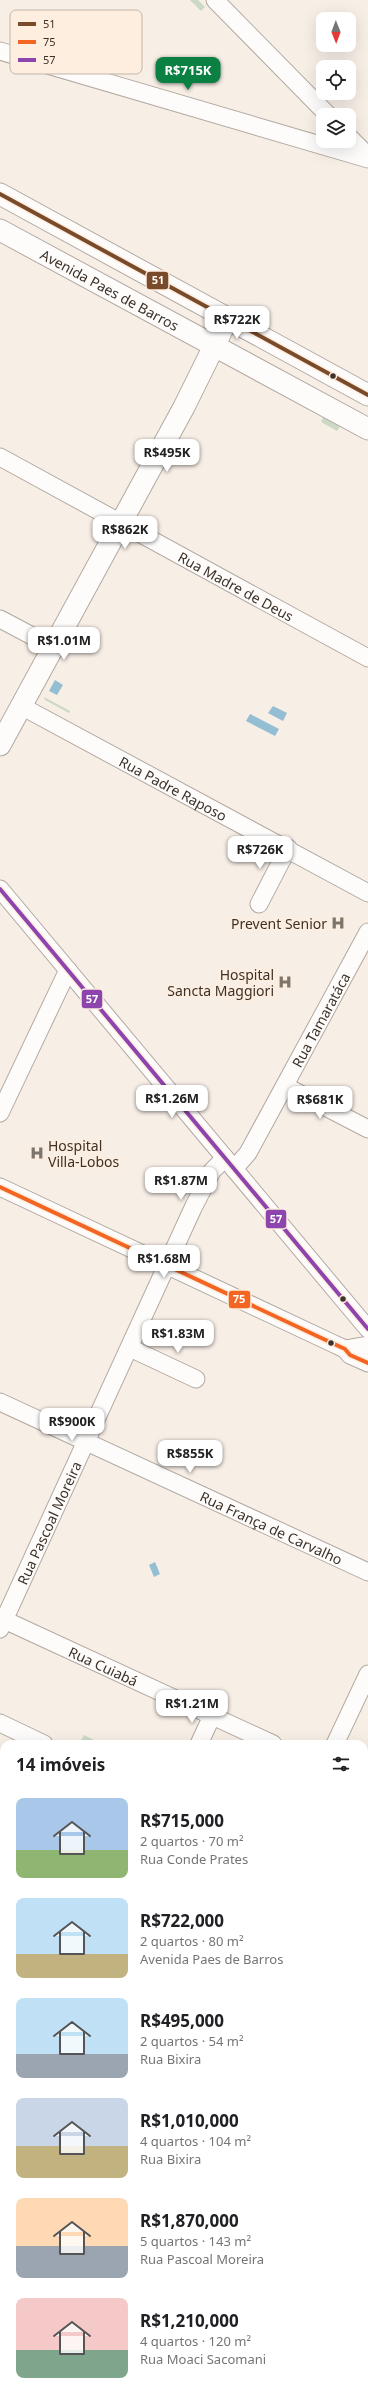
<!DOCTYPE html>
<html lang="pt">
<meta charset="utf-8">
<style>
:root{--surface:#fff;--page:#f2f2f2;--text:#202124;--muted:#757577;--accent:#0b8043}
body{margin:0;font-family:"Noto Sans",sans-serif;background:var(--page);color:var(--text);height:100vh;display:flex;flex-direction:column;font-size:15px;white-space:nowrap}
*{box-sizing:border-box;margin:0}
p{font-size:13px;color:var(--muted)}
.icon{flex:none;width:22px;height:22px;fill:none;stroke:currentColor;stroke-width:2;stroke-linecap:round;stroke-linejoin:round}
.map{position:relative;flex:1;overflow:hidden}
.details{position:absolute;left:0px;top:1740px;width:368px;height:656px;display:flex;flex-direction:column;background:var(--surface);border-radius:12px 12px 0 0;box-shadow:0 4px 16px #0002}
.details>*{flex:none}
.needle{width:26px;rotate:179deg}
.buttons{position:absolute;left:316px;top:12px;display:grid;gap:8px}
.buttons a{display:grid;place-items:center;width:40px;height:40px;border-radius:8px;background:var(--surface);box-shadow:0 4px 16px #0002;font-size:20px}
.price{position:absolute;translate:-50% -34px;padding:0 9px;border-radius:8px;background:#fff;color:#222;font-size:13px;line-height:26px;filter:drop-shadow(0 1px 2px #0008)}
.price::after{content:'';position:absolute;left:50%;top:24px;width:12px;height:9px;margin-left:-6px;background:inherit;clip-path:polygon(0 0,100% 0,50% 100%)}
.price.active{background:var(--accent);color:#fff}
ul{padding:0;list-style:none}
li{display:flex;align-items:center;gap:12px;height:100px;padding:0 16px}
li span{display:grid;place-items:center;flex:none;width:112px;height:80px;border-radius:8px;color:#555}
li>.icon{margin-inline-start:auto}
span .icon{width:48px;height:48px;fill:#fffc;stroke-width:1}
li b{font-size:17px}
h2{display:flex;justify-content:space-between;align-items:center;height:48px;padding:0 16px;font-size:17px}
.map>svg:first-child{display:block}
.garden{fill:#ccdac5}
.water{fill:#94bed4}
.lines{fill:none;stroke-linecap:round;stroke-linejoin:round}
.minor-casing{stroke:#b2a9a2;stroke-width:19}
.major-casing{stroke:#b2a9a2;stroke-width:23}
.minor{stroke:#fefcfb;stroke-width:17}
.major{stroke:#fefcfb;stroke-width:21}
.bus-1-casing{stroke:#fdeee0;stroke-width:7}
.bus-2-casing{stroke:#fdeee0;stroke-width:7}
.bus-3-casing{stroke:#fdeee0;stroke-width:7}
.bus-1{stroke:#7a4b2a;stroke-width:4}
.bus-2{stroke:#f26522;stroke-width:4}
.bus-3{stroke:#8e44ad;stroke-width:4}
.bus-dot{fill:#3c3229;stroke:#fdeee0;stroke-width:1.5}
.labels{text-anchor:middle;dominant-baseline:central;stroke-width:4;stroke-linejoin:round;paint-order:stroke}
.street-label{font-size:14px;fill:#3c3229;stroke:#fdeee0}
.poi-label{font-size:14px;fill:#3c3229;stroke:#fdeee0;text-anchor:end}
.key{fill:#fdeee0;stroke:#c3b6a9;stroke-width:1}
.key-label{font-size:11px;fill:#3c3229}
.line-badge{stroke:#fdeee0;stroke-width:1.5}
.badge-label{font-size:11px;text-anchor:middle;font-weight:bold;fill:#fff}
</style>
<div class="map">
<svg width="368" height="2396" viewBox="0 0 368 2396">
<rect width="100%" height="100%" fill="#f7eee6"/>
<!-- garden -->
<path class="garden" d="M190 0H198L205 7 201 11Z
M324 416 341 425 337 431 321 422Z
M44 697 70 711 69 713 45 700Z
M84 1735 102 1744H79Z"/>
<!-- water -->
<path class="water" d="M55 680 63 685 57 695 49 691Z
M273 706 287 713 283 721 268 713Z
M250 714 279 729 275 736 246 721Z
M155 1562 160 1574 154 1577 149 1565Z"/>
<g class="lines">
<!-- minor casing -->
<g class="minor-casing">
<g id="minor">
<path d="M215 0 328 115"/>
<path d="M0 51 368 159"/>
<path d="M349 137 368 156"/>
<path id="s1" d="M0 457 368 658"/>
<path d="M0 619 53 647"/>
<path id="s2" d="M21 706 368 893"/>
<path d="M0 889 368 1329"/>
<path d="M259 904 288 848"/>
<path d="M285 1086 368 1129"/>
<path d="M0 1113 68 970"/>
<path id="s3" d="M234 1169 248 1153 368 932"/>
<path d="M0 1187 332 1343 345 1349 350 1355 368 1363"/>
<path d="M130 1348 196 1379"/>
<path d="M345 1349 368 1345"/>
<path id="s4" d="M0 1402 368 1572"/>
<path id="s5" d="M0 1618 273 1744"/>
<path id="s6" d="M0 1629 193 1208 212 1171 225 1158"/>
<path d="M0 1723 44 1744"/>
<path d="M199 1744 212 1716"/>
<path d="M335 1744 368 1674"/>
<path d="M364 1786 368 1787"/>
<path d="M0 1830 4 1832"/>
<path d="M364 1999 368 2000"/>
<path d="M0 2164 4 2166"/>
<path d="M0 2290 4 2292"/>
<path d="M364 2302 368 2293"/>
<path d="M240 2392 250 2396"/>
<path d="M320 2396 322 2392"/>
</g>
</g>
<!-- major casing -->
<g class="major-casing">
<g id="major">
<path d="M0 194 368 395"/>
<path id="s7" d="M0 230 368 429"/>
<path d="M0 745 184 407 228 318"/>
<path d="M0 2040 4 2042"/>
<path d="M364 2208 368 2210"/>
</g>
</g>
<!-- minor -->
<use href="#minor" class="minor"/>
<!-- major -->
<use href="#major" class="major"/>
<!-- bus-1 casing -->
<g class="bus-1-casing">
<path id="bus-1" d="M0 194 368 395"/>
</g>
<!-- bus-2 casing -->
<g class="bus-2-casing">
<path id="bus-2" d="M0 1187 332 1343 345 1349 350 1355 368 1363"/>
</g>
<!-- bus-3 casing -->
<g class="bus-3-casing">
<path id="bus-3" d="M0 889 368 1329"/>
</g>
<!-- bus-1 -->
<use href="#bus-1" class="bus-1"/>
<!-- bus-2 -->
<use href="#bus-2" class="bus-2"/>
<!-- bus-3 -->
<use href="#bus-3" class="bus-3"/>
</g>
<!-- icons -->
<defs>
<g id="hospital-bare" transform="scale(1.08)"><path d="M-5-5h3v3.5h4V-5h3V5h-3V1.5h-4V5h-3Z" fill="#7d746b" stroke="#fdeee0" stroke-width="2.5" paint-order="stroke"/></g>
</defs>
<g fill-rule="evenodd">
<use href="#hospital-bare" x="338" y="923"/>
<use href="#hospital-bare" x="285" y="982"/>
<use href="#hospital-bare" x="37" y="1153"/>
</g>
<!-- markers -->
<g class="bus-dot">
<circle cx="333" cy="376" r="3.5"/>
<circle cx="343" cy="1299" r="3.5"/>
<circle cx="331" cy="1343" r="3.5"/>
</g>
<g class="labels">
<!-- street labels -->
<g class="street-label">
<text stroke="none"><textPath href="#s7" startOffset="125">Avenida Paes de Barros</textPath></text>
<text stroke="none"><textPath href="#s1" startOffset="269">Rua Madre de Deus</textPath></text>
<text stroke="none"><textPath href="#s2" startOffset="173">Rua Padre Raposo</textPath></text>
<text stroke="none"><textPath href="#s3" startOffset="173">Rua Tamaratáca</textPath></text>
<text stroke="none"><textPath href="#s6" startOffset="117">Rua Pascoal Moreira</textPath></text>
<text stroke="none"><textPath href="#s4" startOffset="299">Rua França de Carvalho</textPath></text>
<text stroke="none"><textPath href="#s5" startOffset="114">Rua Cuiabá</textPath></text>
</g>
<!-- poi labels -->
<g class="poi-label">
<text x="327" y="923">Prevent Senior</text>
<text x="274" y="974">Hospital<tspan x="274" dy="16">Sancta Maggiori</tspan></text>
<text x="48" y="1145" text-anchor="start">Hospital<tspan x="48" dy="16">Villa-Lobos</tspan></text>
</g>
</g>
<!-- legend -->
<rect x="10" y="10" width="132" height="64" rx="6" class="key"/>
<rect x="18" y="22" width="18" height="4" fill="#7a4b2a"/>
<rect x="18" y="40" width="18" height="4" fill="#f26522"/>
<rect x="18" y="58" width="18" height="4" fill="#8e44ad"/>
<g class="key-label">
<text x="43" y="28">51</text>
<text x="43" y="46">75</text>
<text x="43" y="64">57</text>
</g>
<g class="line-badge">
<rect x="146" y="271" width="23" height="19" rx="4" fill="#7a4b2a"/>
<rect x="81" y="989" width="22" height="20" rx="4" fill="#8e44ad"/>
<rect x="265" y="1209" width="22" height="20" rx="4" fill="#8e44ad"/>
<rect x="228" y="1290" width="23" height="19" rx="4" fill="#f26522"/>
</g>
<g class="badge-label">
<text x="158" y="284">51</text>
<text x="92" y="1003">57</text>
<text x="276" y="1223">57</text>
<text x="239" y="1303">75</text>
</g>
</svg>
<div class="buttons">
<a><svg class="needle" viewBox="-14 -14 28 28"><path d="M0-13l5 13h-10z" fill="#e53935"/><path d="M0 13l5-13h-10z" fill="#757577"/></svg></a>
<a><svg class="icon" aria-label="locate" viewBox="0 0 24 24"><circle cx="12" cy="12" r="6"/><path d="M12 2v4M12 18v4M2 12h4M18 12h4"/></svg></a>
<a><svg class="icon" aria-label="layers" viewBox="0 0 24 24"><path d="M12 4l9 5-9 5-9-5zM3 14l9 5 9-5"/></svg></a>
</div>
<b class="price active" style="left:188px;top:91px">R$715K</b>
<b class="price" style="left:237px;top:340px">R$722K</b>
<b class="price" style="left:167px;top:473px">R$495K</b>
<b class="price" style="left:125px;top:550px">R$862K</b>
<b class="price" style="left:64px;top:661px">R$1.01M</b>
<b class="price" style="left:260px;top:870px">R$726K</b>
<b class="price" style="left:172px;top:1119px">R$1.26M</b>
<b class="price" style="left:320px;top:1120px">R$681K</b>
<b class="price" style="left:181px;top:1201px">R$1.87M</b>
<b class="price" style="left:164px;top:1279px">R$1.68M</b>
<b class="price" style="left:178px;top:1354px">R$1.83M</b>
<b class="price" style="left:72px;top:1442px">R$900K</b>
<b class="price" style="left:190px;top:1474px">R$855K</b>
<b class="price" style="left:192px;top:1724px">R$1.21M</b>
<section class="details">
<h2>14 imóveis<svg class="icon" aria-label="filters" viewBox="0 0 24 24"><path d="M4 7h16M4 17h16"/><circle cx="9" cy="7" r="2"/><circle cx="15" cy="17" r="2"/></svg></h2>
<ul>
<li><span style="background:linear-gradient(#a9c7e8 65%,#8fb573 0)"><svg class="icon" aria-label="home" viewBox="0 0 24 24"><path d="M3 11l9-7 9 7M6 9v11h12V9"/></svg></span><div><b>R$715,000</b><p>2 quartos · 70 m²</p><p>Rua Conde Prates</p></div></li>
<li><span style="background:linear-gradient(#bfe0f5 70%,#c2b280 0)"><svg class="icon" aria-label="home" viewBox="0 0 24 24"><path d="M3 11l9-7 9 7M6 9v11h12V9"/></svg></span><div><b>R$722,000</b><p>2 quartos · 80 m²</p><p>Avenida Paes de Barros</p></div></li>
<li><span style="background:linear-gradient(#bfe0f5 70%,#9aa5b1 0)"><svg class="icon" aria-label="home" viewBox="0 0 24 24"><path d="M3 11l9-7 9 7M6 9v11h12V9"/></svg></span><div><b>R$495,000</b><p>2 quartos · 54 m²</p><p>Rua Bixira</p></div></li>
<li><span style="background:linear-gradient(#c9d6e8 60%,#c2b280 0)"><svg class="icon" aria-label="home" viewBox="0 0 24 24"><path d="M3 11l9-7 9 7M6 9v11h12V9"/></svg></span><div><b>R$1,010,000</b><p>4 quartos · 104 m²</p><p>Rua Bixira</p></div></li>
<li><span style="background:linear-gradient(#ffd9b3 60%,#9aa5b1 0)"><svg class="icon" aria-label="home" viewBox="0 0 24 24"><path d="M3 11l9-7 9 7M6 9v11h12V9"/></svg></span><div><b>R$1,870,000</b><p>5 quartos · 143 m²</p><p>Rua Pascoal Moreira</p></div></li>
<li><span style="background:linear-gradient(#f6c9c9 65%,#7fa58c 0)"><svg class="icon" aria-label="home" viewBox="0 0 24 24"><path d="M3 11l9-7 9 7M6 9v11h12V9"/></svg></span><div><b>R$1,210,000</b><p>4 quartos · 120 m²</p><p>Rua Moaci Sacomani</p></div></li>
</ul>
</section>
</div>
